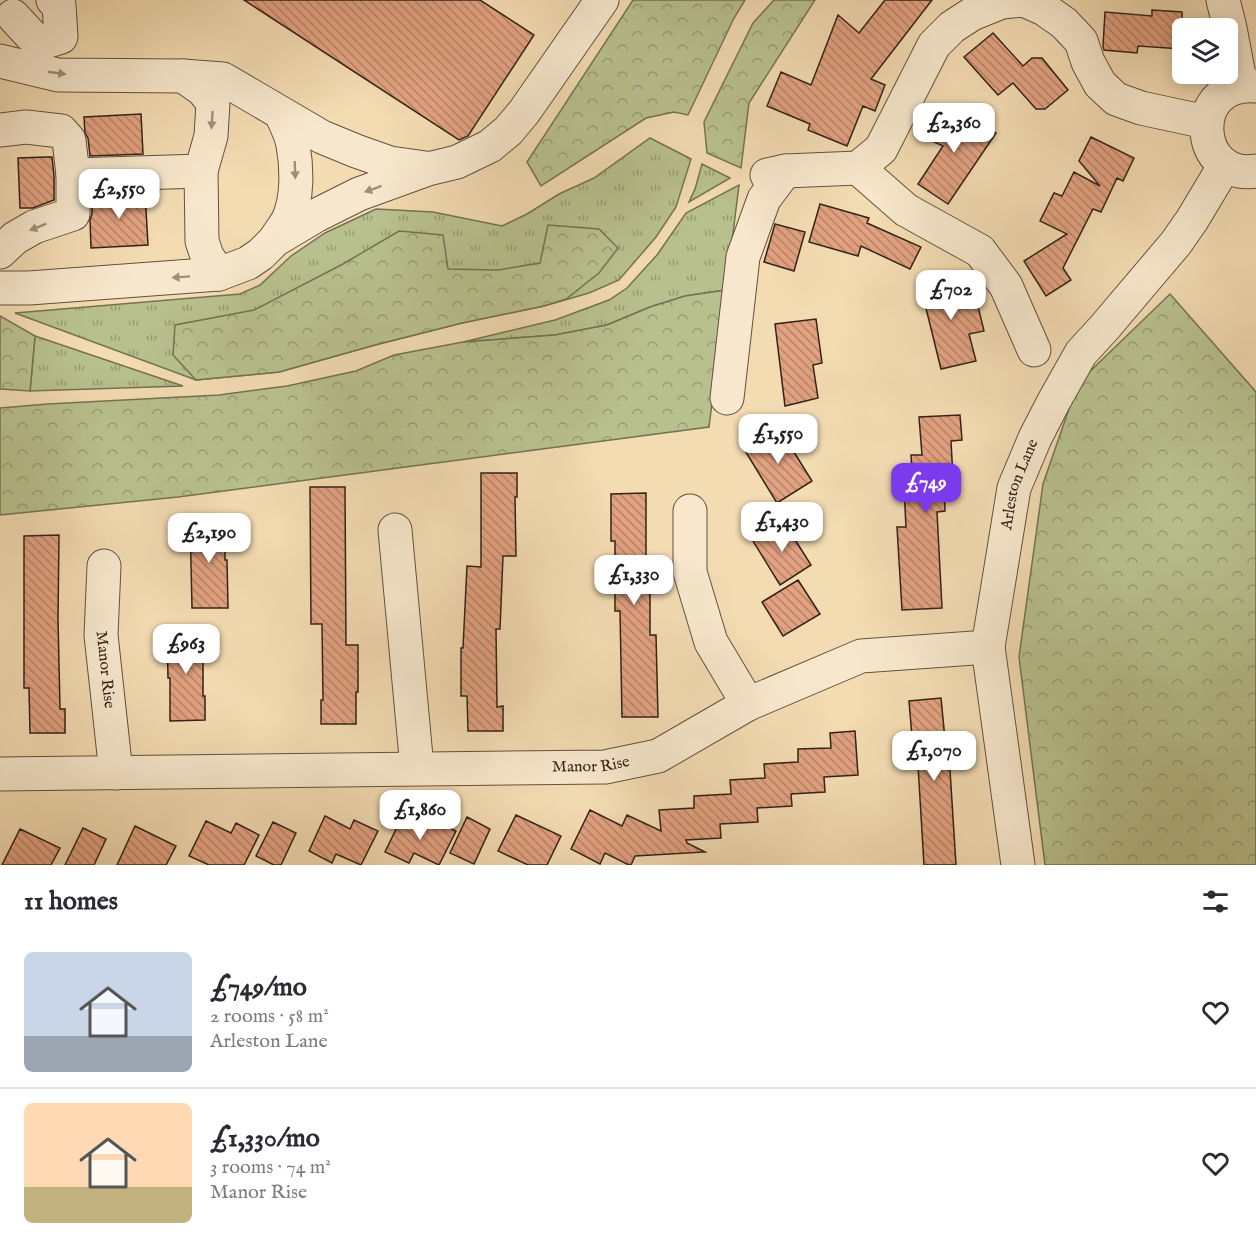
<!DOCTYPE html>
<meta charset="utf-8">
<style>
:root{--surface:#fff;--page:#f2f2f3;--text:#2b2b33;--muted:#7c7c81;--line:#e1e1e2;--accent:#7c3aed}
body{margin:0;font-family:"IM FELL English",serif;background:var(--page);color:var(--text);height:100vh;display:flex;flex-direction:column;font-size:22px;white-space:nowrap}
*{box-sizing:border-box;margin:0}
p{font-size:20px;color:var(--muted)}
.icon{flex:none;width:33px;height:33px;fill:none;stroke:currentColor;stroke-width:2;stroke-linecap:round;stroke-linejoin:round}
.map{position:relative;height:865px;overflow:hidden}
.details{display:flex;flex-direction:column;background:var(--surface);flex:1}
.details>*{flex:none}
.tools{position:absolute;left:1172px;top:18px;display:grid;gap:12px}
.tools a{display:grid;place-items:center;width:66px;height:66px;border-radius:9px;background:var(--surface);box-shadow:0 3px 15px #0003;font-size:30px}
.price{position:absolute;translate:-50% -51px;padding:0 14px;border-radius:12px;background:#fff;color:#222;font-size:20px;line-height:39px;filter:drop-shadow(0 2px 3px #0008)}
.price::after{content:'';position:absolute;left:50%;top:36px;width:18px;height:14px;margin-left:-9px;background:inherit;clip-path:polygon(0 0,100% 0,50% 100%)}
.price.active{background:var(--accent);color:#fff}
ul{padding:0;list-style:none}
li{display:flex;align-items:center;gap:18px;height:150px;padding:0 24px}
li+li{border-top:2px solid var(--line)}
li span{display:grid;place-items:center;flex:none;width:168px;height:120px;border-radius:9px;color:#555}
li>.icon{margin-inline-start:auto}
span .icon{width:72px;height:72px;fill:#fffc;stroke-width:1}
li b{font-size:26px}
h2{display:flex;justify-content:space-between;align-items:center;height:72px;padding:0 24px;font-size:26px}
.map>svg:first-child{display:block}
.grass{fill:url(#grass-tufts);stroke:#757254;stroke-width:1.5}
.forest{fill:url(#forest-crowns);stroke:#757254;stroke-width:1.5}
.building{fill:url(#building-back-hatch);stroke:#322319;stroke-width:1.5}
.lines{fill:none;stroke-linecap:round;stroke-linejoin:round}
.minor-casing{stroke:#62513f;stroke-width:35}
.minor{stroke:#f7e8cd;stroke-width:33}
.oneway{fill:#9e8f7c}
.labels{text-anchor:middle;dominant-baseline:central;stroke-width:6;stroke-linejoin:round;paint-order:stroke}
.street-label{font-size:16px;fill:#322319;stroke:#f7e8cd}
</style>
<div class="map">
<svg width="1256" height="865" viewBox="0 0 1256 865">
<defs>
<pattern id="grass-tufts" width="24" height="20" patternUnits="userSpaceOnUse" patternTransform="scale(1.5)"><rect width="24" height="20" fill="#b8c18e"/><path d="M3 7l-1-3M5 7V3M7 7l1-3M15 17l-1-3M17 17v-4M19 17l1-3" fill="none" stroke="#969c73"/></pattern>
<pattern id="forest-crowns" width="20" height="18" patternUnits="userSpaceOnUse" patternTransform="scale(1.5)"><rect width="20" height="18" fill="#b8c18e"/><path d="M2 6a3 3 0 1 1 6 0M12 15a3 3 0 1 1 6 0" fill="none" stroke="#969c73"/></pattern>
<pattern id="building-back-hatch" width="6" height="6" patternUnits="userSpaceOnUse" patternTransform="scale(1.5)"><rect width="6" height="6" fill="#e2a180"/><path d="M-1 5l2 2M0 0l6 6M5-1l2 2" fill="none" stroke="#b88368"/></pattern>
</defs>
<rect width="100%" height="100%" fill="#f3dbb2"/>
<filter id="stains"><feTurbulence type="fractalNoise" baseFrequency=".00333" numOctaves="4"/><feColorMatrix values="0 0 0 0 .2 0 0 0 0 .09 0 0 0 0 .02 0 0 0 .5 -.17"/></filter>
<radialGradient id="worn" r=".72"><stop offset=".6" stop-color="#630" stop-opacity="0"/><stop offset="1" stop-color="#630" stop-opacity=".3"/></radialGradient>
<!-- grass -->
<path class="grass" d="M650 138 691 159 676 207 656 237 619 280 589 293 544 306 462 323 375 345 279 372 196 380 15 313 240 294 260 285 291 256 325 233 376 209 433 212 502 226 527 214 559 194 594 178Z
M702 164 730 178 689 202 695 189Z
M739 185 726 290 685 296 650 307 607 325 555 335 463 342 555 320 609 300 627 288 646 267 657 255 686 213Z
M35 336 183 386 30 391Z"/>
<!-- forest -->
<path class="forest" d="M633 0H745L734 18 688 115 674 112 646 118 541 186 527 162Z
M774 0H815L749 103 741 168 707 153 704 122 753 23Z
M548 225 599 229 618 248 599 273 566 299 544 306 462 323 375 345 279 372 196 380 173 355 175 325 254 310 343 264 399 231 443 235 448 269 498 270 540 263Z
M726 290 709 427 178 497 0 515V408L48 404 219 395 287 386 356 371 394 355 463 342 555 335 607 325 650 307 685 296Z
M1170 294 1256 392V865H1045L1019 657 1043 484 1078 383Z
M0 316 35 336 30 391 0 389Z"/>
<!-- building -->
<path class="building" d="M244 0H480L534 35 468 136 459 140Z
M885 0H932L871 79 885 85 875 111 863 106 847 146 808 130 810 124 767 106 781 72 811 85 838 15 859 33Z
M1152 10 1182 12V49L1138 46 1137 53 1104 50 1103 46 1105 12 1152 16Z
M993 33 1023 66 1032 58H1042L1068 90 1045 109H1036L1013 83 998 95 964 57Z
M954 112 996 133 948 204 918 184 943 146 926 138 936 117 944 121Z
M141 114 143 154 90 156 88 138 85 133 84 117Z
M1091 137 1134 158 1123 181 1117 178 1101 212 1093 209 1063 268 1071 280 1046 296 1024 261 1067 234 1040 221 1054 193 1062 196 1074 172 1100 186 1079 161Z
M47 157H52L54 176V200L33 208H20L18 158Z
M145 192 148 245 91 248 90 220 92 214V193Z
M820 204 869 218 867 223 921 247 910 269 861 246 858 256 809 242Z
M775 224 805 232 794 271 764 262Z
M955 275 961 300 976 298 984 331 969 334 976 361 941 369 920 284Z
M816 319 822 363 813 365 818 398 785 406 775 324Z
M960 415 962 440 951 441 953 478 944 479 945 511 937 512 942 608 902 610 897 527H906L904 488H913L911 455H922L919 417Z
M779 428 812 481 777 503 744 449Z
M481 473H517V497H515L516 556H503L500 629H496L497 707 503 706V731H468L467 696H461V648H463L467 566 481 567Z
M310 487H345L346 645H358V692H356V724H321V700H323L322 624H311Z
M646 493V563H650V635H656L658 717H622L620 611H615V541H611V494Z
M190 520H225V560H227L228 608H192Z
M784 522 811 565 780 585 753 541Z
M59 535 58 619 60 709H65V733H30L29 688H24V536Z
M798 580 820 614 783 636 762 602Z
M167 630H203V696H205V720L170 721V678H168Z
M941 698 948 770H950L956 865H924L917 749H913L909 701Z
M855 731 858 775 824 777 825 792 791 794 792 806 757 808 758 822 720 824 721 838 686 840 687 843 705 852 635 856 631 865H629L605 853 600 864 571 849 590 810 622 826 627 815 661 831 659 810 694 808V796L731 794 730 780 765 778 764 764 798 762V749L831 748 830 733Z
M516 815 561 836 547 865H528L498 851Z
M325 816 350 829 354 820 378 831 361 865 336 854 332 863 309 851Z
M402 817 427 829 432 819 456 831 439 865 414 853 409 863 385 852Z
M467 817 490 829 474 864 450 853Z
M206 821 231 833 236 823 259 835 244 865H209L189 856Z
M273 822 296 833 281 865H274L256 856Z
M135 826 176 846 166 865H117Z
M83 828 106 839 94 865H65Z
M20 829 60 848 51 865H2Z"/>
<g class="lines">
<!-- minor casing -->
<g class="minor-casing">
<g id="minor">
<path d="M1223 0 1230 28 1241 86"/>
<path d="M13 16 39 44 61 37 59 5 53 0"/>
<path d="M0 61 58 75 183 76 223 79 322 137 356 151 390 163 426 168"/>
<path d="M1256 86C1187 80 1194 181 1256 171"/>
<path d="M0 130 26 127 61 131 69 140 73 175"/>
<path d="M858 168 906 210 980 251 1006 286 1034 350"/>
<path d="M201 171 202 241 207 256 219 274"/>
<path d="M767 175 785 171 858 168 881 149 934 45 952 27 972 14 1002 2 1024 0 1044 9 1064 23 1081 41 1088 62 1100 84 1116 99 1141 108 1206 122"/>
<path d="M275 240C279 233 284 227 288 220 298 198 297 168 293 145 291 134 286 124 281 114"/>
<path d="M0 252 15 238 34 227 73 214V175L201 171 211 136 213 103 203 90 183 76"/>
<path d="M0 288H29L219 274 248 263 261 254 275 240 317 215 359 194 428 169 457 162 490 146 508 131 524 112 602 0"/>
<path d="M727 398 743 257 764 199 785 171"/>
<path d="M690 511V572L711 642 748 704"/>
<path d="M395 530 417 768"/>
<path id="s1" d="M104 566 101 635 116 773"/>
<path id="s2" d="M0 774 605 767 658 756 748 704 861 656 988 647"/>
<path id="s3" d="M1018 865 988 647 1014 488 1035 438 1054 401 1081 353 1104 328 1176 243 1192 220 1225 165"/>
</g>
</g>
<!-- minor -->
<use href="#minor" class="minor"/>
</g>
<!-- one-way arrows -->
<defs><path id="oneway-solid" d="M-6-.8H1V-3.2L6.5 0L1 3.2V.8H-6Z" transform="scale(1.5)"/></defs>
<g class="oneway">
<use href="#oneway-solid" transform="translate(57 73) rotate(8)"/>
<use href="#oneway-solid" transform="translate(212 120) rotate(94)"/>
<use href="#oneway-solid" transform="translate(295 170) rotate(88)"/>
<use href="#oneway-solid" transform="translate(373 189) rotate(160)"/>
<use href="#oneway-solid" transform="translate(38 227) rotate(158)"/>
<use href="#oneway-solid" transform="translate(181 277) rotate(176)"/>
</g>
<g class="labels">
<!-- street labels -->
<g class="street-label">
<text stroke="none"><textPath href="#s3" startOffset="386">Arleston Lane</textPath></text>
<text stroke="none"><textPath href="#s1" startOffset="104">Manor Rise</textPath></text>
<text stroke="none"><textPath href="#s2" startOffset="591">Manor Rise</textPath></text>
</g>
</g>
<rect width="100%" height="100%" filter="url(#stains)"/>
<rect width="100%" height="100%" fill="url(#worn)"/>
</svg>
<div class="tools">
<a><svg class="icon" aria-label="layers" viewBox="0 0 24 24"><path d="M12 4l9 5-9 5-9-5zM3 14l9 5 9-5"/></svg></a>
</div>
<b class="price" style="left:954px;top:154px">£2,360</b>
<b class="price" style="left:119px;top:220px">£2,550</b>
<b class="price" style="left:951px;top:321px">£702</b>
<b class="price" style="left:778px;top:465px">£1,550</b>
<b class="price active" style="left:926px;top:514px">£749</b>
<b class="price" style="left:782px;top:553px">£1,430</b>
<b class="price" style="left:209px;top:564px">£2,190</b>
<b class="price" style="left:634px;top:606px">£1,330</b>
<b class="price" style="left:186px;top:675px">£963</b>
<b class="price" style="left:934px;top:782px">£1,070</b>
<b class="price" style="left:420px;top:841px">£1,860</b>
</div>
<section class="details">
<h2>11 homes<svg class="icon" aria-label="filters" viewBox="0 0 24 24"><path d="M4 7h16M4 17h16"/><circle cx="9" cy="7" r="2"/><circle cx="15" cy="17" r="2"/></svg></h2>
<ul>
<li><span style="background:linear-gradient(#c9d6e8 70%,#9aa5b1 0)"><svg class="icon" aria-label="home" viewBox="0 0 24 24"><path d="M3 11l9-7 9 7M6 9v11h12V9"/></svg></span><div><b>£749/mo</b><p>2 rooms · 58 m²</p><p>Arleston Lane</p></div><svg class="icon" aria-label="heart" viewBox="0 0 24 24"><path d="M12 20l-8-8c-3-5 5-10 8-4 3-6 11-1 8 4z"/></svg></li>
<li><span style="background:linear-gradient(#ffd9b3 70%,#c2b280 0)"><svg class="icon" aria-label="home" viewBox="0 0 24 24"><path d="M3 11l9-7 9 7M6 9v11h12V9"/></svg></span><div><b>£1,330/mo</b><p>3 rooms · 74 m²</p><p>Manor Rise</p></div><svg class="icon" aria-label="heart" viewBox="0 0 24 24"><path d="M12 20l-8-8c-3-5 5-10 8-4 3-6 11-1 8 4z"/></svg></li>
</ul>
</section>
